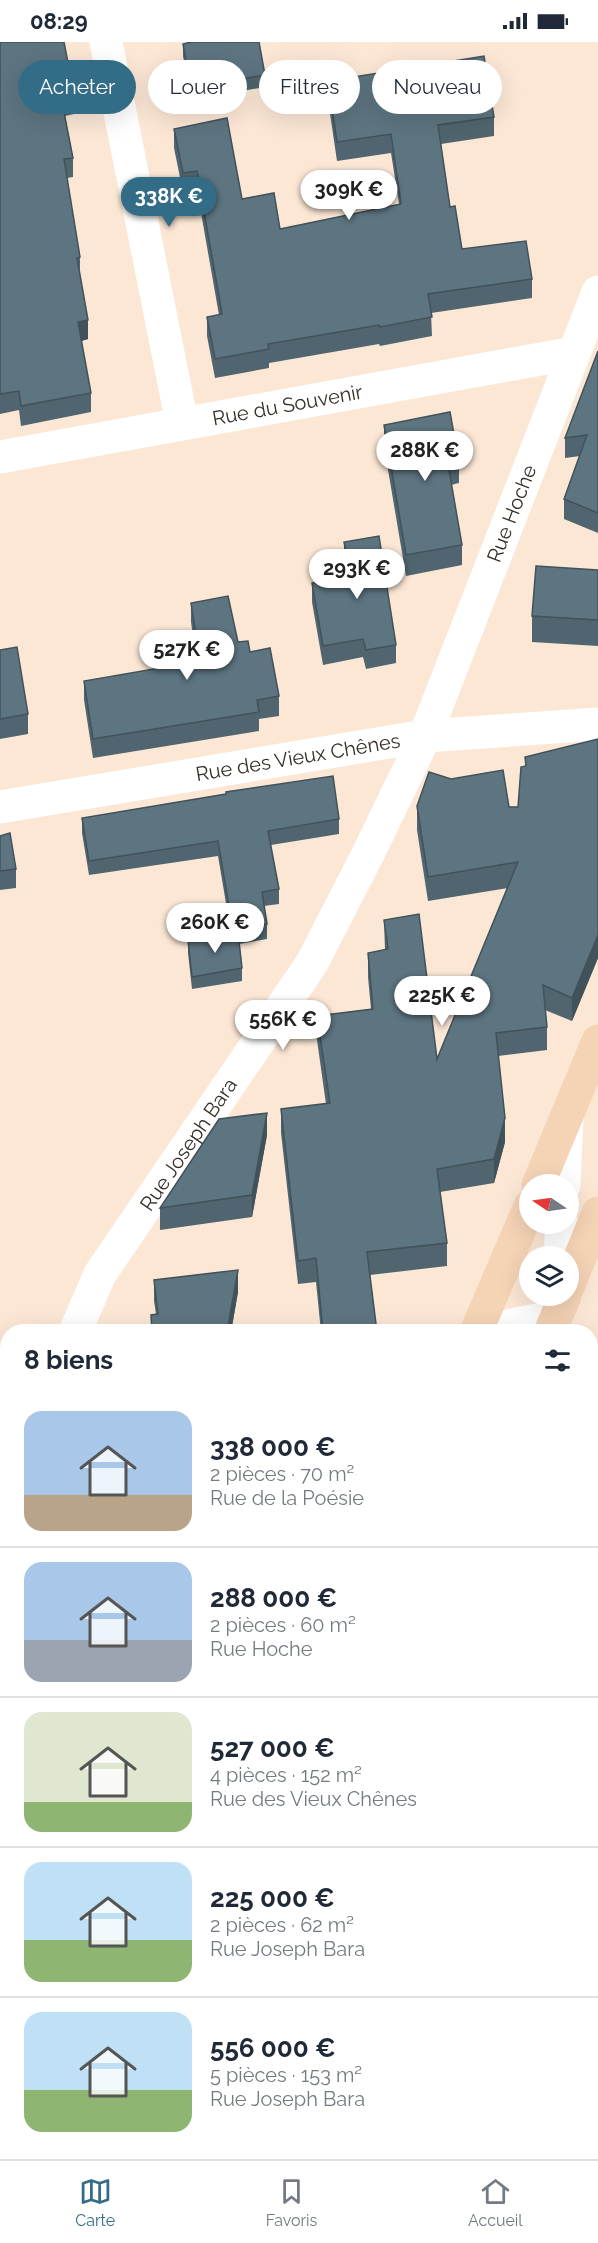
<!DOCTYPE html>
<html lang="fr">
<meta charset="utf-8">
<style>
:root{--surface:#fff;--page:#f2f2f3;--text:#1f2937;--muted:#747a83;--line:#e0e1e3;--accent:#336c86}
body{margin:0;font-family:Raleway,sans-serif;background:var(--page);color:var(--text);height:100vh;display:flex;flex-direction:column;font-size:22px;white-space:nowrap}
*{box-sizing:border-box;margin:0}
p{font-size:20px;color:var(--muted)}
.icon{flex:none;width:33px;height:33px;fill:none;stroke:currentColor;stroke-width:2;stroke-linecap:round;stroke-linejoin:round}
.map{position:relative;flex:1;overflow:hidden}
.details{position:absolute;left:0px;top:1282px;width:598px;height:836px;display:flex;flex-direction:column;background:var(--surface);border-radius:24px 24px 0 0;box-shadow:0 6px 24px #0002}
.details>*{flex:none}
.hud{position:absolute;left:18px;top:18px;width:562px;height:54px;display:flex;gap:12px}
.needle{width:39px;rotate:283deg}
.fabs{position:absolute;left:519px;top:1132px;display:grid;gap:12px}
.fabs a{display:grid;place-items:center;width:60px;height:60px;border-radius:50%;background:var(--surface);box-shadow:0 6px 24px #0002;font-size:30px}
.price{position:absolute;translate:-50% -51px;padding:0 14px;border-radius:21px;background:#fff;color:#222;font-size:20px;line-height:39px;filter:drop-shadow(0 2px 3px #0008)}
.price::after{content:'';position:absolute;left:50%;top:36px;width:18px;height:14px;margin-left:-9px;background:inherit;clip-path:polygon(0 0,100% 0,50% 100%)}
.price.selected{background:var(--accent);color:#fff}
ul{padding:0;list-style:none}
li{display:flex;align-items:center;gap:18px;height:150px;padding:0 24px}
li+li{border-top:2px solid var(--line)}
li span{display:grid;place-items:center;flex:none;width:168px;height:120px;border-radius:18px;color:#555}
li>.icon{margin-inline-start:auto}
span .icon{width:72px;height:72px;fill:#fffc;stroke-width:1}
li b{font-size:26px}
h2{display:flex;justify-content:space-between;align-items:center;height:72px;padding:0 24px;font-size:26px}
.pill{padding:0 21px;border-radius:27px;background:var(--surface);box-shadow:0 6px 24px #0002;font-size:21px;line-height:54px}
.pill.selected{background:var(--accent);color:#fff}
.status{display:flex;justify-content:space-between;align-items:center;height:42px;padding:0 30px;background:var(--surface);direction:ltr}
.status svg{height:16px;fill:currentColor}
.tab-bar{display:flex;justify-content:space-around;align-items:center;height:84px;border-top:2px solid var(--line);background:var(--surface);font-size:16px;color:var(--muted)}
.tab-bar a{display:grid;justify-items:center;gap:3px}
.tab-bar .selected{color:var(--accent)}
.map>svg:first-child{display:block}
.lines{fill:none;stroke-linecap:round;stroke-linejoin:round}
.minor{stroke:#fff;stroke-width:33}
.major{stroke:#f5d3b5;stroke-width:33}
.wall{fill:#50656f}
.shaded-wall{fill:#41525a}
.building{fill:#5d7581;stroke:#41525a;stroke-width:1.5}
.labels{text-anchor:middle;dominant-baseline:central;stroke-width:6;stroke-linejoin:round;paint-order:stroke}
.street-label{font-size:20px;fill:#362e27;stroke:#fff}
</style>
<div class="status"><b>08:29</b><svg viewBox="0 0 49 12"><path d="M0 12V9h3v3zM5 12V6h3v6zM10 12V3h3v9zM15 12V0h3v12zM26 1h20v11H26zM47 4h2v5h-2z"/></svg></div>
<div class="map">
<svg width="598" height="2117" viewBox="0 0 598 2117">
<rect width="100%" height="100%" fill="#fce7d5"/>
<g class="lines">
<!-- minor -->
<g class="minor">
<path d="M106 0 182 381"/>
<path id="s1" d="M0 415 574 311"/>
<path id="s2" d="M0 765 425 694 598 682"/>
<path d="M564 1143 567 1076"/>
<path d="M560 1215 562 1182"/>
<path id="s3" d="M75 1290 100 1232 312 921 368 812 425 694 598 250"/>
<path d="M477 1290 557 1274"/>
<path d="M591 1436 598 1504"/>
<path d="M0 1464 8 1447"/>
</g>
<!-- major -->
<path class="major" d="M538 1143 598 999
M568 1245 598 1171
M476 1290 530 1164
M550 1290 565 1254
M149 2117 152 2110
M188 2117 191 2110"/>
</g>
<!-- wall -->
<path class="wall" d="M0 0 74 52V72L65 74 73 116V135L67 136 80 215V234L88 297 81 299 91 351V370L21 384 19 368 0 372Z
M183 2 265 33V45L191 58 183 14Z
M328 39 494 75V94L441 102 450 165 462 207 532 237V256L431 271 432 294 380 304 379 302 269 321V326L215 336 207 294V275L219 273 197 148 183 150 174 106V87L242 157 280 187 399 162 391 111 337 119 328 58Z
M598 309V491L564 477V457L580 414 565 416V396Z
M384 383 459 420V441L451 443 462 503V523L406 534 384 404Z
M344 500 396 603V621L366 627 363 615 323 623 312 560V541L348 536 344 519Z
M598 528V604L532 600V574Z
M191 561 250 610 279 654V674L259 677V689L93 716 84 658V639L180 623 179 615V596L193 594 191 580Z
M0 608 28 672V692L0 697Z
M598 697V916L572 979 545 968 547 985V1008L498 1014 505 1100 494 1141 440 1150 447 1201V1224L370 1233 377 1290H321L316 1240 298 1242 281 1091V1067L326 1062 317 998V974L371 967 368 935V911L385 908 384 878 437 1017 508 846 428 859 417 788V764L518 765 525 724V715Z
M82 776 339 777V792L271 803 279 847V862L264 864 267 882V897L239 902 242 926V939L192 947 188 911V898L231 891 218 814 89 833 82 791Z
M0 794 16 827V846L0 848Z
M267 1093 252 1175 160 1188V1166Z
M154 1238 238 1250 231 1290H151V1273L156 1272 154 1259Z
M8 1722V1799L0 1800V1723Z
M591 2038H598V2107H591Z
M8 2110H84V2117H0Z
M228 2110H297V2113L473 2117H229Z
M538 2110H555L538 2112Z"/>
<!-- shaded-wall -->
<path class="shaded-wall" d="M88 278V297L78 300V280Z
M598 893V916L572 979V956Z
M267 1071V1093L252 1175V1153Z
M505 1076V1100L494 1141V1117Z
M238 1228V1250L231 1290H227Z"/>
<!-- building -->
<path class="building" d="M0 0H64L74 52 61 55 73 116 64 117 80 215 77 216 88 278 78 280 91 351 21 364 19 349 0 352Z
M191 0H259L265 33 191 46 183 2Z
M484 14 494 75 438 83 450 165 455 164 462 207 526 199 532 237 428 252 432 275 380 285 379 283 268 302 269 307 215 317 207 275 222 272 197 129 183 131 174 87 227 76 242 157 274 151 280 187 401 162 391 92 337 100 328 39Z
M598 309V471L564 457 587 393 565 396Z
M450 370 459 420 448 422 462 503 406 513 384 383Z
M379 494 396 603 366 608 363 597 323 604 312 541 351 535 344 500Z
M536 524 598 528V578L532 574Z
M228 554 238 600 248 599 250 610 270 606 279 654 257 658 259 670 93 697 84 639 183 622 179 596 196 593 191 561Z
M17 605 28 672 0 677V608Z
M598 697V893L572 956 543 943 547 985 496 991 505 1076 494 1117 437 1127 447 1201 367 1210 377 1290H323L316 1216 298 1219 281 1067 330 1061 317 974 373 967 368 911 388 907 384 878 419 872 437 1017 518 820 428 835 417 764 429 730 451 737 503 728 509 765H518L521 725 526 724 525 715Z
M333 734 339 777 268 789 279 847 262 850 267 882 233 888 218 799 89 819 82 776 226 752V750Z
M10 791 16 827 0 829V794Z
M238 890 242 926 192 935 188 898Z
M267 1071 252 1153 160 1166 219 1077Z
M238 1228 227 1290H152L151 1273 158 1272 154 1238Z
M8 1722V1777L0 1778V1723Z
M591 2038H598V2085H591Z
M8 2075V2110H36L37 2117H0V2076Z
M231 2110H297V2113L323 2110H473V2117H232Z"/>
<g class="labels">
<!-- street labels -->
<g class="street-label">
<text stroke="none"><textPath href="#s1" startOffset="292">Rue du Souvenir</textPath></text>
<text stroke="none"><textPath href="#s3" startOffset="932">Rue Hoche</textPath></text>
<text stroke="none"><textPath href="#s2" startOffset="302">Rue des Vieux Chênes</textPath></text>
<text stroke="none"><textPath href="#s3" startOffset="220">Rue Joseph Bara</textPath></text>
</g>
</g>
</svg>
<div class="fabs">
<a><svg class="needle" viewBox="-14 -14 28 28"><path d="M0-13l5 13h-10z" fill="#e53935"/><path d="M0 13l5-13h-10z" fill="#747a83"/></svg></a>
<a><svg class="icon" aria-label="layers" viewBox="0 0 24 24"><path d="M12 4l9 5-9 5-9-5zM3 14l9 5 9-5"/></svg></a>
</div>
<b class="price" style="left:349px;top:179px">309K €</b>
<b class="price selected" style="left:169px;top:186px">338K €</b>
<b class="price" style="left:425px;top:440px">288K €</b>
<b class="price" style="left:357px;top:558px">293K €</b>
<b class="price" style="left:187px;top:639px">527K €</b>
<b class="price" style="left:215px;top:912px">260K €</b>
<b class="price" style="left:442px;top:985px">225K €</b>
<b class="price" style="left:283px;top:1009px">556K €</b>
<div class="hud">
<a class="pill selected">Acheter</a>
<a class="pill">Louer</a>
<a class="pill">Filtres</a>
<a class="pill">Nouveau</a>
</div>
<section class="details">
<h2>8 biens<svg class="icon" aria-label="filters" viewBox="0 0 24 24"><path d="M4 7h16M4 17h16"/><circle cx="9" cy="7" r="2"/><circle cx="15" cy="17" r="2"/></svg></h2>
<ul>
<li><span style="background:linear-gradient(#a9c7e8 70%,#b9a48a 0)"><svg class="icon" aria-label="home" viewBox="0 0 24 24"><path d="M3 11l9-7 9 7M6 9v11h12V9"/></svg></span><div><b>338 000 €</b><p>2 pièces · 70 m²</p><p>Rue de la Poésie</p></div></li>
<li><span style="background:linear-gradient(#a9c7e8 65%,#9aa5b1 0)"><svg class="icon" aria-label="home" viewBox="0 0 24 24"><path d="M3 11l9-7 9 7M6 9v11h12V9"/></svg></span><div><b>288 000 €</b><p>2 pièces · 60 m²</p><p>Rue Hoche</p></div></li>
<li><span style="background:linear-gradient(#dfe7d0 75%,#8fb573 0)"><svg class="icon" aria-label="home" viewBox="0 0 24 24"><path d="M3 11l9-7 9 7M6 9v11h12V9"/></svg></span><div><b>527 000 €</b><p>4 pièces · 152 m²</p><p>Rue des Vieux Chênes</p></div></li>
<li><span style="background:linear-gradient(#bfe0f5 65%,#8fb573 0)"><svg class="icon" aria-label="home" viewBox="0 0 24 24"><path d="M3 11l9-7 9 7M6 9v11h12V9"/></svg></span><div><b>225 000 €</b><p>2 pièces · 62 m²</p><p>Rue Joseph Bara</p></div></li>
<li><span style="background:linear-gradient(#bfe0f5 65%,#8fb573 0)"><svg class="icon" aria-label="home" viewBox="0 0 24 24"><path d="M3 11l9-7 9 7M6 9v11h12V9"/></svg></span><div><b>556 000 €</b><p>5 pièces · 153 m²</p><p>Rue Joseph Bara</p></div></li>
</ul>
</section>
</div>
<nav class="tab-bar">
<a class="selected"><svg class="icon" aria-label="map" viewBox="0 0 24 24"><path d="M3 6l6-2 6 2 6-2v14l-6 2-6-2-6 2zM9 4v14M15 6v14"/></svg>Carte</a>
<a><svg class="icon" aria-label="saved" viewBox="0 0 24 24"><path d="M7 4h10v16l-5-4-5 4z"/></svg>Favoris</a>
<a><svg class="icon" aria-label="home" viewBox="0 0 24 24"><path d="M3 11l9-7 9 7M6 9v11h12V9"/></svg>Accueil</a>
</nav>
